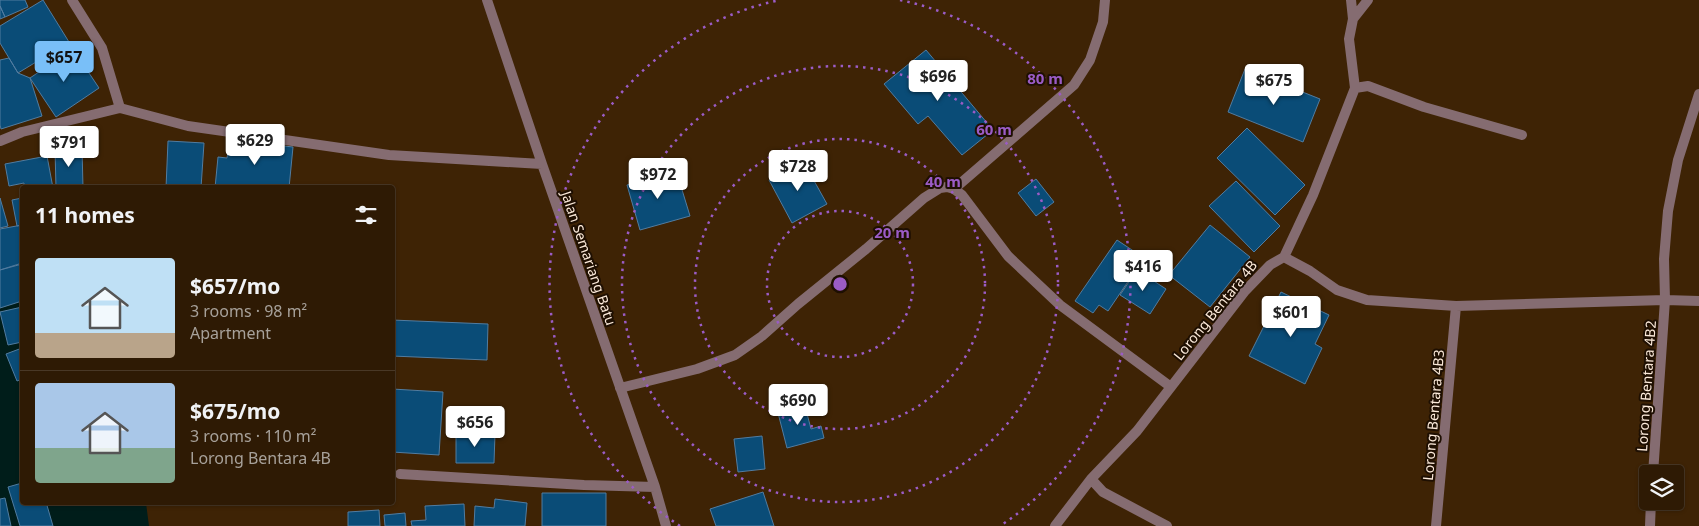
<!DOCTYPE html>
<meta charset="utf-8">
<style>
:root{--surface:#2e1a04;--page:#36230e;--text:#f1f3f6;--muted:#a7a19a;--line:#493826;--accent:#79bff8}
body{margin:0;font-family:"Noto Sans",sans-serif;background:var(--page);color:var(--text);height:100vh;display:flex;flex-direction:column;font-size:19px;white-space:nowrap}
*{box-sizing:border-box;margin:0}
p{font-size:16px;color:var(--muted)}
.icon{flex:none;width:28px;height:28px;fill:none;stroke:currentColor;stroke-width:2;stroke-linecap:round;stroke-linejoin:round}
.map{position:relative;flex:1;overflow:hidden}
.panel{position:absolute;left:20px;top:185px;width:375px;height:320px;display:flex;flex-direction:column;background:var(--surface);border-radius:5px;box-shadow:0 1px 4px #0004,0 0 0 1px var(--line)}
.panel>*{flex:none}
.tools{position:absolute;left:1639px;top:465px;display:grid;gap:10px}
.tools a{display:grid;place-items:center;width:45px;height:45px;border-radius:5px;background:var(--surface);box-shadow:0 1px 4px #0004,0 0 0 1px var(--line);font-size:25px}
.price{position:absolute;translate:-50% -42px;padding:0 11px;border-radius:5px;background:#fff;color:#222;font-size:16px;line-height:32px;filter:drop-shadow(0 1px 2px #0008)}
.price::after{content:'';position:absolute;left:50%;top:30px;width:15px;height:11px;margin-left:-8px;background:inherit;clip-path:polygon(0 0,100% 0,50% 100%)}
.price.selected{background:var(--accent);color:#111}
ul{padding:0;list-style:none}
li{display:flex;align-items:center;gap:15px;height:125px;padding:0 15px}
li+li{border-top:1px solid var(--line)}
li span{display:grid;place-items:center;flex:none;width:140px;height:100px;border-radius:5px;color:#555}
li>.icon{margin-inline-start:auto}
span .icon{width:60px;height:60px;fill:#fffc;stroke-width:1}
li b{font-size:21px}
h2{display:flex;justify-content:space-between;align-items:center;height:60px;padding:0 15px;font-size:21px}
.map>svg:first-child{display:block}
.water{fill:#001d1a}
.building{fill:#0a4c77;stroke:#517ca0}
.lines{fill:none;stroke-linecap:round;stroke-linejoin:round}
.street{stroke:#856c71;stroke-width:10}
.ring{fill:none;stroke:#9b5cc6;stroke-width:2.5;stroke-dasharray:2.5 5}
.labels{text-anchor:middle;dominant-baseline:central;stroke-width:4;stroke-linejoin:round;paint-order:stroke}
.street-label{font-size:14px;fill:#fceada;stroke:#1e0f02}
.centre{fill:#9b5cc6;stroke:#1e0f02;stroke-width:2.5}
.ring-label{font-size:15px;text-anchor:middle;font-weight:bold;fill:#9b5cc6;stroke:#1e0f02;stroke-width:4;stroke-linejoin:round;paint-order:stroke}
</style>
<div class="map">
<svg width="1699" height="526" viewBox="0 0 1699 526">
<rect width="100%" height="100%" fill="#3e2305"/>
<!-- water -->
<path class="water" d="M22 250V502L146 503 149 526H0V252Z"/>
<!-- building -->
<path class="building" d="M0 0H25L28 7 5 17 0 6Z
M43 0 69 42 18 73 0 43V26Z
M0 6 5 17 0 19Z
M73 49 99 88 56 117 30 78Z
M926 50 993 130 962 155 928 116 918 124 884 84Z
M9 58 18 73 30 78 42 116 1 129 0 125V60Z
M1245 69 1320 99 1303 142 1228 112Z
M1247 128 1305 185 1275 215 1217 158Z
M230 140 293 147 289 188H215L218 157 227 158Z
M168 141 204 143 201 188H166Z
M82 148 83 188H56L55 149Z
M47 156 53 188H24V183L9 186 5 164Z
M803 161 827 204 792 223 769 180Z
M676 170 690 216 640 230 627 185Z
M1036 179 1054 202 1036 216 1018 193Z
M1236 181 1280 226 1254 252 1209 206Z
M0 198 8 226 0 228Z
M22 198V225L17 226 12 200Z
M22 225V263L0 270V229Z
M1210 225 1250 257 1210 307 1169 275Z
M1117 240 1144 258 1108 311 1099 305 1093 313 1075 301Z
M22 264V301L0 308V270Z
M1137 270 1166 289 1150 314 1120 295Z
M1281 292 1329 315 1315 344 1322 348 1305 384 1249 356Z
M22 307V342L8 345 0 312Z
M392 320 488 324 487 360 392 356Z
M22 348V379L17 381 6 354Z
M392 389 443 392 439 455 392 452Z
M804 402 811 429 821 426 824 438 787 448 777 409Z
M456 434H495L494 463H456Z
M762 436 765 469 738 472 734 439Z
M22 483V502H46L53 526H20L8 487Z
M763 492 774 526H716L710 509Z
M542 493H606V526H542Z
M5 498 11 526H0V499Z
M495 499 527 503 525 526H474L475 506 494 508Z
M464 504 465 526H412L411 521 426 520 425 506Z
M379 510 380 526H348V512Z
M405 513 406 526H385L384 515Z"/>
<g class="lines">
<!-- street -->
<path class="street" d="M72 0 102 48 120 108
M487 0 542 164 655 487 666 526
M1351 0 1353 19
M1355 88 1368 86 1424 107 1522 135
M0 141 22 132 120 108 188 126 389 155 542 164
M954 189 1074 85 1090 60 1103 22 1105 0
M1284 257 1313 195 1355 88 1349 39 1353 19 1368 0
M620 388 697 369 735 355 762 336 798 304 866 249 924 198 940 188 947 187 954 189 962 195 1008 256 1060 305 1171 387
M400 474 584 485 655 487
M1653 474 1665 300 1664 259 1668 211 1678 160 1699 94
M1091 479 1103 492 1167 526
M1055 526 1091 479 1137 431 1245 291 1270 265 1284 257 1310 271 1337 290 1367 300 1456 306 1665 300 1699 301
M1436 526 1456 306
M1650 526 1651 501"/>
</g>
<!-- distance rings -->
<g class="ring">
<circle cx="840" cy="284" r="73"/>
<circle cx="840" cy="284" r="145"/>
<circle cx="840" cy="284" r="218"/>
<path d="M680 526A290 290 0 0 1 780 0M900 0A290 290 0 0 1 1000 526"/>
</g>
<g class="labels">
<!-- street labels -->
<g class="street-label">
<text transform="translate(589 258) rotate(71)">Jalan Semariang Batu</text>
<text transform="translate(1215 310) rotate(-51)">Lorong Bentara 4B</text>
<text transform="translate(1646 386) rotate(-86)">Lorong Bentara 4B2</text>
<text transform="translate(1433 415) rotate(-85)">Lorong Bentara 4B3</text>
</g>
</g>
<circle cx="840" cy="284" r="8" class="centre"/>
<g class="ring-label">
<text x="1045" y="84">80 m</text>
<text x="994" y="135">60 m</text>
<text x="943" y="187">40 m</text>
<text x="892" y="238">20 m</text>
</g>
</svg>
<div class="tools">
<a><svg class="icon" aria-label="layers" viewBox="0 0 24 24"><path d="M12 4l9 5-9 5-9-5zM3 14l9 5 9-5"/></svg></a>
</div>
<b class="price selected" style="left:64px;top:83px">$657</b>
<b class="price" style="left:938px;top:102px">$696</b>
<b class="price" style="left:1274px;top:106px">$675</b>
<b class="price" style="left:255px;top:166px">$629</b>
<b class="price" style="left:69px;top:168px">$791</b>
<b class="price" style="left:798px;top:192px">$728</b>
<b class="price" style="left:658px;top:200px">$972</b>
<b class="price" style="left:1143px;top:292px">$416</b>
<b class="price" style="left:1291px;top:338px">$601</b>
<b class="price" style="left:798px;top:426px">$690</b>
<b class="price" style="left:475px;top:448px">$656</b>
<section class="panel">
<h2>11 homes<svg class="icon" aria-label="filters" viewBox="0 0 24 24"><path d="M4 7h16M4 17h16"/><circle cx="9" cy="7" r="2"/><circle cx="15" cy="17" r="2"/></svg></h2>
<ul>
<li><span style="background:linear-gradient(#bfe0f5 75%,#b9a48a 0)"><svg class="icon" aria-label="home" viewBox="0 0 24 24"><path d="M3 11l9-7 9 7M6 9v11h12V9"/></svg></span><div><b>$657/mo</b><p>3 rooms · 98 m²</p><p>Apartment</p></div></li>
<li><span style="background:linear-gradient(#a9c7e8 65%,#7fa58c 0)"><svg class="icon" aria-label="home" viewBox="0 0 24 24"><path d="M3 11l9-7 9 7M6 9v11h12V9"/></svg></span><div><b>$675/mo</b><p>3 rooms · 110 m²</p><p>Lorong Bentara 4B</p></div></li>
</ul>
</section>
</div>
